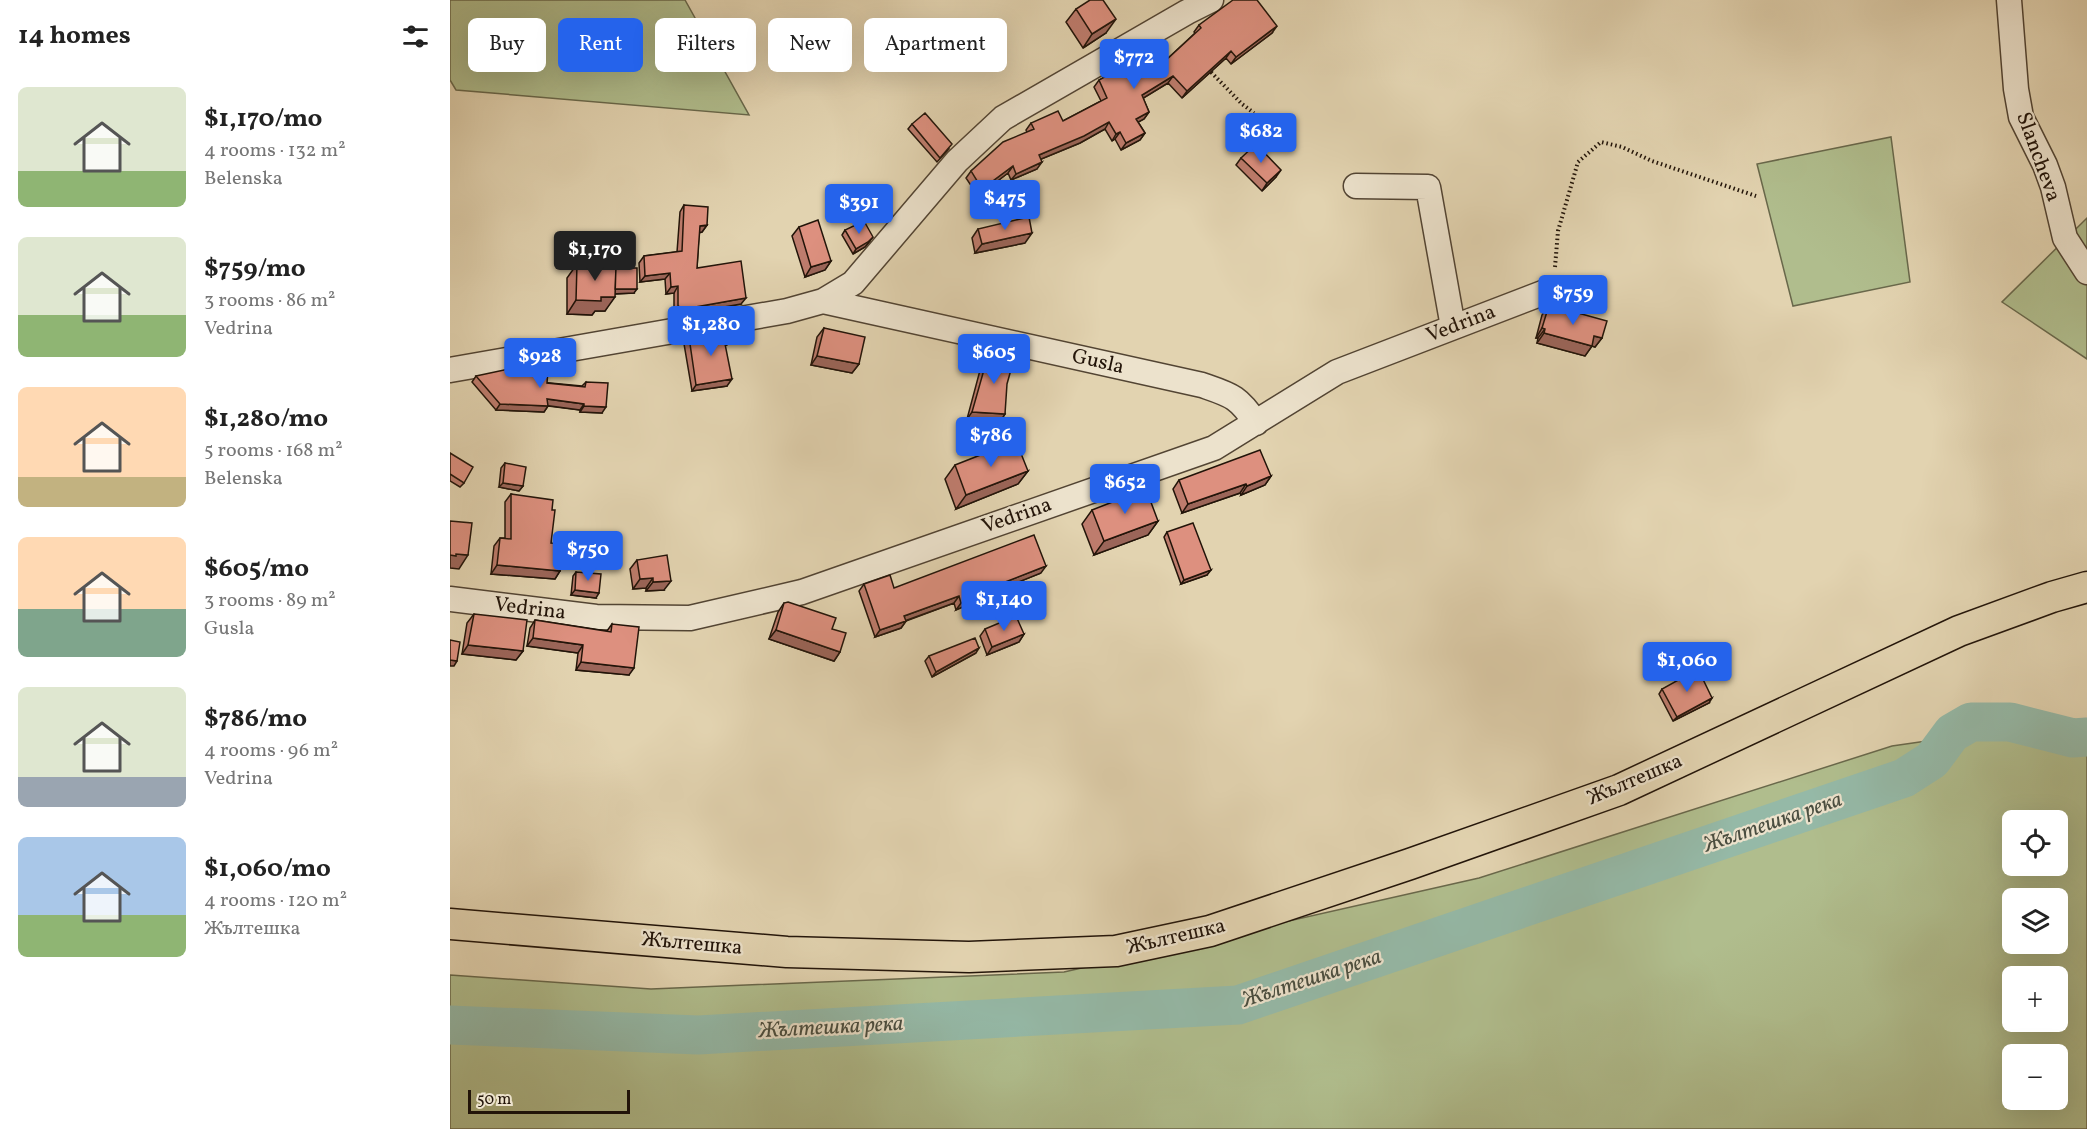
<!DOCTYPE html>
<meta charset="utf-8">
<style>
:root{--surface:#fff;--page:#f6f6f6;--text:#222;--muted:#767676;--accent:#2563eb}
body{margin:0;font-family:Vollkorn,serif;background:var(--page);color:var(--text);height:100vh;display:flex;flex-direction:column;font-size:22px;white-space:nowrap}
*{box-sizing:border-box;margin:0}
p{font-size:20px;color:var(--muted)}
.icon{flex:none;width:33px;height:33px;fill:none;stroke:currentColor;stroke-width:2;stroke-linecap:round;stroke-linejoin:round}
.map{position:relative;flex:1;overflow:hidden}
.details{display:flex;flex-direction:column;background:var(--surface);width:450px}
.details>*{flex:none}
.hud{position:absolute;left:18px;top:18px;width:570px;height:54px;display:flex;gap:12px}
.buttons{position:absolute;left:1552px;top:810px;display:grid;gap:12px}
.buttons a{display:grid;place-items:center;width:66px;height:66px;border-radius:9px;background:var(--surface);box-shadow:0 6px 24px #0002;font-size:30px}
.scale{position:absolute;left:18px;bottom:15px;width:162px;box-sizing:border-box;padding-left:6px;border:3px solid #221409;border-top:0;font-size:16px;line-height:21px;white-space:nowrap;color:#221409;-webkit-text-stroke:4px #ece2cc;paint-order:stroke}
.price{position:absolute;translate:-50% -51px;padding:0 14px;border-radius:6px;background:var(--accent);color:#fff;font-size:20px;line-height:39px;filter:drop-shadow(0 2px 3px #0008)}
.price::after{content:'';position:absolute;left:50%;top:36px;width:18px;height:14px;margin-left:-9px;background:inherit;clip-path:polygon(0 0,100% 0,50% 100%)}
.price.active{background:#222;color:#fff}
ul{padding:0;list-style:none}
li{display:flex;align-items:center;gap:18px;height:150px;padding:0 18px}
li span{display:grid;place-items:center;flex:none;width:168px;height:120px;border-radius:9px;color:#555}
li>.icon{margin-inline-start:auto}
span .icon{width:72px;height:72px;fill:#fffc;stroke-width:1}
li b{font-size:26px}
h2{display:flex;justify-content:space-between;align-items:center;height:72px;padding:0 18px;font-size:26px}
.pill{padding:0 21px;border-radius:9px;background:var(--surface);box-shadow:0 6px 24px #0002;font-size:21px;line-height:54px}
.pill.active{background:var(--accent);color:#fff}
main{display:flex;flex:1;min-height:0}
.map>svg:first-child{display:block}
.green{fill:#b0bd8d;stroke:#69684b;stroke-width:1.5;fill-rule:evenodd}
.lines{fill:none;stroke-linecap:round;stroke-linejoin:round}
.river{stroke:#95b9a7;stroke-width:39}
.minor-casing{stroke:#524433;stroke-width:27}
.major-casing{stroke:#221409;stroke-width:33}
.path{stroke:#221409;stroke-width:4;stroke-dasharray:1.5 3;stroke-linecap:butt}
.minor{stroke:#ece2cc;stroke-width:24}
.major{stroke:#e2d3b0;stroke-width:30}
.wall{fill:#be7c6d;stroke:#221409;stroke-width:1.5}
.shaded-wall{fill:#9b6559;stroke:#221409;stroke-width:1.5}
.building{fill:#dd907f;stroke:#221409;stroke-width:1.5}
.labels{text-anchor:middle;dominant-baseline:central;stroke-width:4.5;stroke-linejoin:round;paint-order:stroke}
.street-label{font-size:21px;fill:#221409;stroke:#ece2cc}
.water-label{font-size:22px;font-style:italic;fill:#4a4e40;stroke:#ece2cc}
</style>
<main>
<section class="details">
<h2>14 homes<svg class="icon" aria-label="filters" viewBox="0 0 24 24"><path d="M4 7h16M4 17h16"/><circle cx="9" cy="7" r="2"/><circle cx="15" cy="17" r="2"/></svg></h2>
<ul>
<li><span style="background:linear-gradient(#dfe7d0 70%,#8fb573 0)"><svg class="icon" aria-label="home" viewBox="0 0 24 24"><path d="M3 11l9-7 9 7M6 9v11h12V9"/></svg></span><div><b>$1,170/mo</b><p>4 rooms · 132 m²</p><p>Belenska</p></div></li>
<li><span style="background:linear-gradient(#dfe7d0 65%,#8fb573 0)"><svg class="icon" aria-label="home" viewBox="0 0 24 24"><path d="M3 11l9-7 9 7M6 9v11h12V9"/></svg></span><div><b>$759/mo</b><p>3 rooms · 86 m²</p><p>Vedrina</p></div></li>
<li><span style="background:linear-gradient(#ffd9b3 75%,#c2b280 0)"><svg class="icon" aria-label="home" viewBox="0 0 24 24"><path d="M3 11l9-7 9 7M6 9v11h12V9"/></svg></span><div><b>$1,280/mo</b><p>5 rooms · 168 m²</p><p>Belenska</p></div></li>
<li><span style="background:linear-gradient(#ffd9b3 60%,#7fa58c 0)"><svg class="icon" aria-label="home" viewBox="0 0 24 24"><path d="M3 11l9-7 9 7M6 9v11h12V9"/></svg></span><div><b>$605/mo</b><p>3 rooms · 89 m²</p><p>Gusla</p></div></li>
<li><span style="background:linear-gradient(#dfe7d0 75%,#9aa5b1 0)"><svg class="icon" aria-label="home" viewBox="0 0 24 24"><path d="M3 11l9-7 9 7M6 9v11h12V9"/></svg></span><div><b>$786/mo</b><p>4 rooms · 96 m²</p><p>Vedrina</p></div></li>
<li><span style="background:linear-gradient(#a9c7e8 65%,#8fb573 0)"><svg class="icon" aria-label="home" viewBox="0 0 24 24"><path d="M3 11l9-7 9 7M6 9v11h12V9"/></svg></span><div><b>$1,060/mo</b><p>4 rooms · 120 m²</p><p>Жълтешка</p></div></li>
</ul>
</section>
<div class="map">
<svg width="1637" height="1129" viewBox="0 0 1637 1129">
<rect width="100%" height="100%" fill="#e2d3b0"/>
<filter id="stains"><feTurbulence type="fractalNoise" baseFrequency=".00333" numOctaves="4"/><feColorMatrix values="0 0 0 0 .2 0 0 0 0 .09 0 0 0 0 .02 0 0 0 .5 -.17"/></filter>
<radialGradient id="worn" r=".72"><stop offset=".6" stop-color="#630" stop-opacity="0"/><stop offset="1" stop-color="#630" stop-opacity=".3"/></radialGradient>
<!-- green -->
<path class="green" d="M0 0H235L299 115 6 90 0 80Z
M1441 137 1460 282 1343 306 1307 164Z
M1637 218V359L1552 302Z
M1637 723V1129H0V975L201 989 614 972 1029 878 1442 746 1574 727ZM1563 820H1608V866H1563ZM1563 898H1608V944H1563ZM1563 976H1608V1022H1563ZM1563 1054H1608V1100H1563Z"/>
<g class="lines">
<!-- river -->
<path class="river" d="M0 1025 248 1035 788 1005 1454 778 1482 760 1502 733 1521 722H1560L1623 738 1637 737"/>
<!-- minor casing -->
<g class="minor-casing">
<path id="minor" d="M1559 0 1566 89 1571 117 1595 165 1603 187 1615 238 1637 272
M906 186 978 187 1003 327
M373 301 752 385C781 395 788 396 806 423
M0 370 337 311 373 301 403 283 507 161 553 118 737 12 761 0
M0 599 146 617 240 618 352 592 764 448 887 372 1103 289"/>
</g>
<!-- major casing -->
<g class="major-casing">
<path id="major" d="M0 924 337 952 519 957 666 951 760 931 960 864 1169 790 1509 631 1602 597 1637 587"/>
</g>
<!-- path -->
<path class="path" d="M758 69 792 104 804 113
M1105 267 1108 231 1128 162 1151 142 1172 147 1202 161 1306 196"/>
<!-- minor -->
<use href="#minor" class="minor"/>
<!-- major -->
<use href="#major" class="major"/>
</g>
<!-- wall -->
<path class="wall" d="M626 9 656 33 633 48 616 22Z
M749 25 822 33 781 64 776 58 732 98 718 83 693 98 699 112 694 119 688 122 695 133 690 140 671 150 665 139 662 141 655 129 630 143 591 159 587 169 561 180 558 173 528 196 516 178 521 171 577 132 576 130 581 123 613 121 651 101 644 87 649 80 668 72 702 73 745 33 744 32Z
M462 124 499 149 487 162 458 129Z
M791 158 826 177 812 191 786 165Z
M234 205 257 225 252 232 249 233 247 268 291 304 229 315 224 312V293L216 294 215 279 190 282 189 263 194 256 227 252 230 212Z
M349 227 381 261 375 270 355 277 342 236Z
M528 229 575 243 525 253 522 238Z
M395 230 420 241 415 247 403 254 392 235Z
M127 264 166 268 184 293 165 294 155 311H145L142 315 117 314V278Z
M1099 305 1152 338 1145 347 1142 346 1135 356 1087 343 1088 338H1086L1092 315Z
M374 328 409 364 402 373 361 365 367 337Z
M239 337 277 345H275L277 386 242 391 234 344Z
M539 352 555 414 550 422 517 419 533 359Z
M26 376 132 386 136 382 152 413 130 412V410L98 406 94 412 46 410 22 382Z
M0 453 14 483 10 487 0 481Z
M55 463 73 486 69 491 49 487 51 468Z
M505 465 578 471 568 484 506 509 495 479Z
M821 476 815 485 791 495 790 493 732 513 723 489 729 480Z
M61 494 102 510 101 543 110 571 105 579 41 574 44 546 50 538H55V502Z
M642 510 708 521 698 535 644 555 632 524Z
M717 532 757 575 731 584 714 537Z
M187 560 214 590 196 591V588L183 589 180 569Z
M126 572 146 598 121 595 123 576Z
M591 573 531 597 528 600 506 610 504 603 456 621 451 628 425 637 409 591 414 584 444 588Z
M334 603 382 629 390 652 384 661 319 639 328 612Z
M24 614 73 651 66 660 12 654 17 623Z
M85 620 157 631 162 624 179 675 126 670 128 653 77 646 80 628Z
M535 629 574 634 569 642 537 655 530 636Z
M526 653 482 677 475 661 479 656Z
M1212 689 1259 703 1223 721 1209 694Z"/>
<!-- shaded-wall -->
<path class="shaded-wall" d="M666 19 656 33 633 48 642 34Z
M827 26 822 33 781 64 786 57Z
M781 51 776 58 732 98 737 91Z
M723 76 718 83 687 102 692 95Z
M699 112 694 119 681 126 686 119Z
M659 122 655 129 630 143 584 162 589 155Z
M670 132 665 139 662 141 666 134Z
M695 133 690 140 671 150 676 143Z
M592 162 587 169 561 180 566 174Z
M563 166 558 173 528 196 532 189Z
M831 170 826 177 812 191 817 183Z
M257 225 252 232 245 233 250 226Z
M582 233 575 243 525 253 532 244Z
M423 237 415 247 403 254 406 249Z
M381 261 375 270 355 277 361 267Z
M220 273 215 279 190 282 195 276Z
M228 286 224 293 216 294 221 287Z
M165 289H187L184 293 162 294Z
M151 297H165L155 311H145L142 315 117 314 126 300Z
M296 298 291 304 229 315 234 309Z
M1092 328 1095 329 1088 338H1086Z
M1094 333 1142 346 1135 356 1087 343Z
M1144 336 1152 338 1145 347 1138 345Z
M282 338 277 345 269 346 274 339Z
M367 356 409 364 402 373 361 365Z
M282 379 277 386 242 391 246 385Z
M97 399 134 404 130 410 93 405Z
M50 404 98 406 94 412 46 410Z
M134 406 156 407 152 413 130 412Z
M522 412 555 414 550 422 517 419Z
M578 471 568 484 506 509 516 495Z
M821 476 815 485 791 495 797 486Z
M53 483 73 486 69 491 49 487Z
M796 484 790 493 732 513 738 504Z
M708 521 698 535 644 555 654 541Z
M6 554 18 555 9 569 0 568V555Z
M47 565 110 571 105 579 41 574Z
M596 566 591 573 531 597 528 600 506 610 511 603 532 591Z
M761 570 757 575 731 584 734 580Z
M203 578 196 588 183 589 190 579Z
M221 581 214 590 196 591 203 582Z
M125 590 149 593 146 598 121 595Z
M509 596 504 603 449 623 454 616Z
M456 621 451 628 425 637 430 630Z
M326 630 390 652 384 661 319 639Z
M574 634 569 642 537 655 542 647Z
M83 638 133 645 128 653 77 646Z
M18 645 73 651 66 660 12 654Z
M529 648 526 653 482 677 486 672Z
M0 660 7 661 4 666H0Z
M131 662 184 668 179 675 126 670Z
M1262 698 1259 703 1223 721 1227 717Z"/>
<!-- building -->
<path class="building" d="M640 0H653L666 19 642 34 626 9Z
M783 0H807L827 26 786 57 781 51 737 91 723 76 692 95 699 112 686 119 695 133 676 143 670 132 666 134 659 122 634 136 589 155 592 162 566 174 563 166 532 189 521 171 553 142 584 129 581 123 608 111 613 121 657 98 649 80 667 70 668 72 692 58 702 73 751 28 749 25Z
M475 113 502 144 490 158 462 124Z
M806 144 831 170 817 183 791 158Z
M234 205 258 207 257 225 250 226 247 268 291 261 296 298 234 309 228 306V286L221 287 220 273 195 276 194 256 232 251Z
M579 217 582 233 532 244 528 229Z
M368 220 381 261 361 267 349 227Z
M414 221 423 237 418 242 406 249 395 230Z
M127 264 166 265 165 297H151V301L126 300Z
M166 268H187V289H165Z
M1099 305 1157 321 1152 338 1144 336 1142 346 1094 333 1095 329 1092 328Z
M374 328 415 337 409 364 367 356Z
M281 329 282 338 274 339 282 379 246 385 239 337Z
M539 352 564 359 557 384 555 414 522 412Z
M63 368 98 370 97 383 135 387 136 382 158 383 156 407 134 406V404L97 399 98 406 50 404 26 376Z
M566 441 578 471 516 495 505 465Z
M810 450 821 476 797 486 796 484 738 504 729 480Z
M0 453 23 467 14 483 0 474Z
M55 463 76 467 73 486 53 483Z
M696 489 708 521 654 541 642 510Z
M61 494 103 500 102 510H105L101 543 113 544 110 571 47 565 50 538 61 539Z
M0 521 22 523 18 555 6 554V556L0 555Z
M743 523 761 570 734 580 717 532Z
M584 535 596 566 532 591 533 593 511 603 509 596 454 616 456 621 430 630 414 584 440 575 444 588Z
M217 555 221 581 203 582V578L190 579 187 560Z
M126 572 151 574 149 593 125 590Z
M338 602 386 618 382 629 396 633 390 652 326 630 334 603Z
M24 614 77 620 73 651 18 645Z
M566 616 574 634 542 647 535 629Z
M85 620 161 632 162 624 189 627 184 668 131 662 133 645 83 638Z
M525 638 529 648 486 672 479 656Z
M0 640 10 642 7 661 0 660Z
M1248 669 1262 698 1227 717 1212 689Z"/>
<g class="labels">
<!-- street labels -->
<g class="street-label">
<text transform="translate(1588 157) rotate(70)">Slancheva</text>
<text transform="translate(1011 324) rotate(-21)">Vedrina</text>
<text transform="translate(648 362) rotate(13)">Gusla</text>
<text transform="translate(567 516) rotate(-19)">Vedrina</text>
<text transform="translate(80 609) rotate(7)">Vedrina</text>
<text transform="translate(1185 780) rotate(-23)">Жълтешка</text>
<text transform="translate(726 937) rotate(-13)">Жълтешка</text>
<text transform="translate(242 944) rotate(5)">Жълтешка</text>
</g>
<!-- water labels -->
<g class="water-label">
<text transform="translate(1323 823) rotate(-19)">Жълтешка река</text>
<text transform="translate(862 979) rotate(-18)">Жълтешка река</text>
<text transform="translate(381 1028) rotate(-3)">Жълтешка река</text>
</g>
</g>
<rect width="100%" height="100%" filter="url(#stains)"/>
<rect width="100%" height="100%" fill="url(#worn)"/>
</svg>
<div class="buttons">
<a><svg class="icon" aria-label="locate" viewBox="0 0 24 24"><circle cx="12" cy="12" r="6"/><path d="M12 2v4M12 18v4M2 12h4M18 12h4"/></svg></a>
<a><svg class="icon" aria-label="layers" viewBox="0 0 24 24"><path d="M12 4l9 5-9 5-9-5zM3 14l9 5 9-5"/></svg></a>
<a>+</a>
<a>−</a>
</div>
<div class="scale">50 m</div>
<b class="price" style="left:684px;top:90px">$772</b>
<b class="price" style="left:811px;top:164px">$682</b>
<b class="price" style="left:555px;top:231px">$475</b>
<b class="price" style="left:409px;top:235px">$391</b>
<b class="price active" style="left:145px;top:282px">$1,170</b>
<b class="price" style="left:1123px;top:326px">$759</b>
<b class="price" style="left:261px;top:357px">$1,280</b>
<b class="price" style="left:544px;top:385px">$605</b>
<b class="price" style="left:90px;top:389px">$928</b>
<b class="price" style="left:541px;top:468px">$786</b>
<b class="price" style="left:675px;top:515px">$652</b>
<b class="price" style="left:138px;top:582px">$750</b>
<b class="price" style="left:554px;top:632px">$1,140</b>
<b class="price" style="left:1237px;top:693px">$1,060</b>
<div class="hud">
<a class="pill">Buy</a>
<a class="pill active">Rent</a>
<a class="pill">Filters</a>
<a class="pill">New</a>
<a class="pill">Apartment</a>
</div>
</div>
</main>
